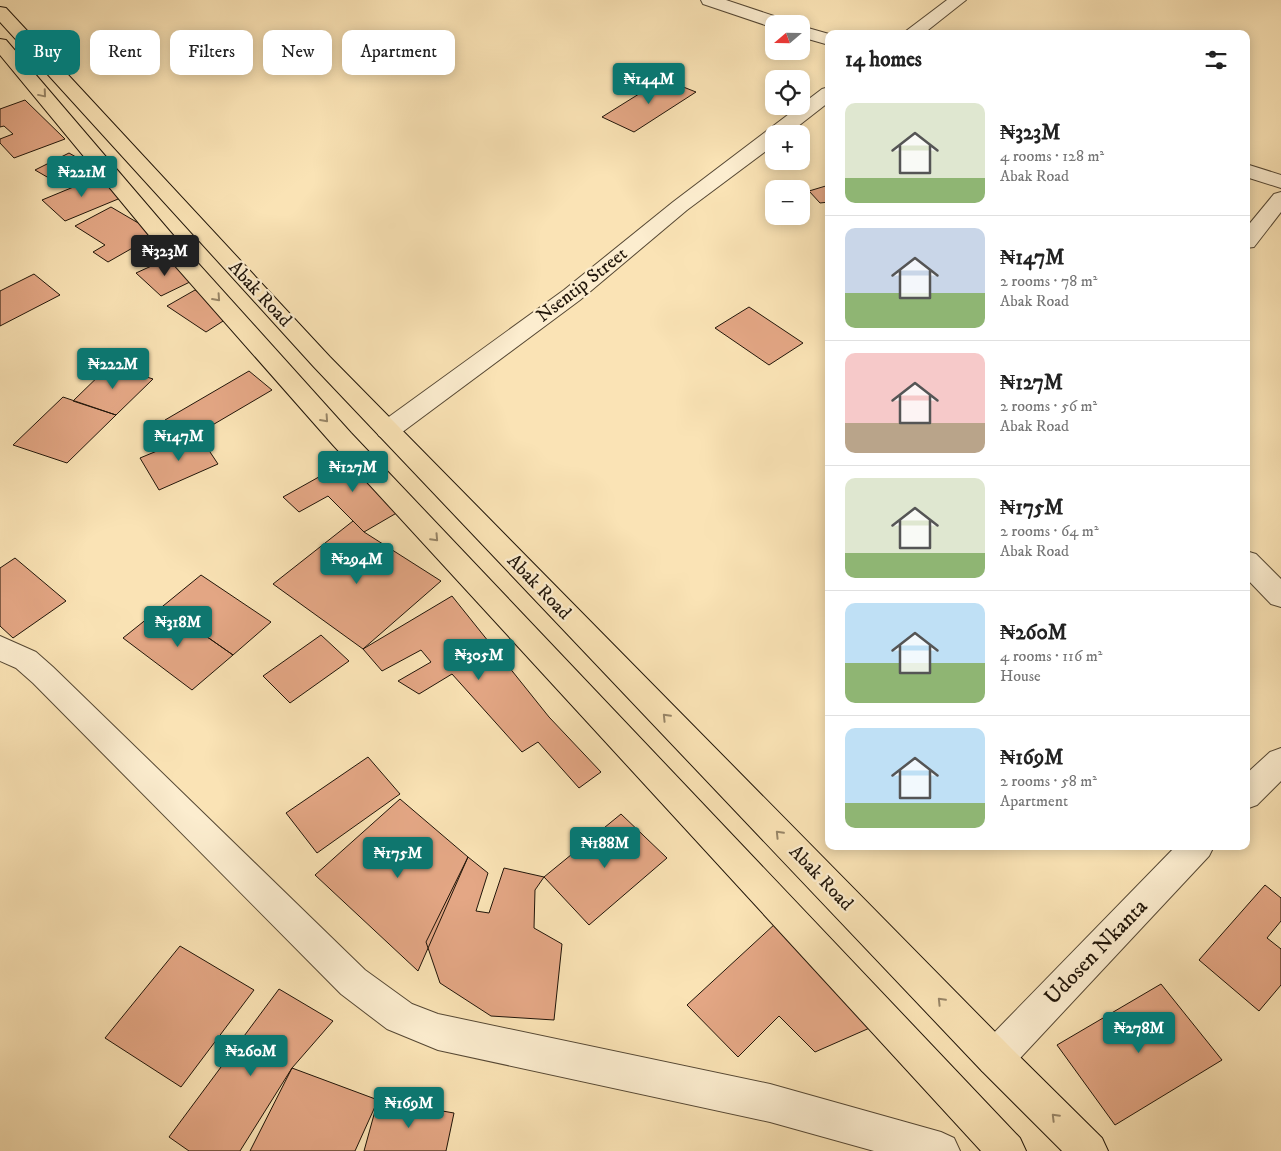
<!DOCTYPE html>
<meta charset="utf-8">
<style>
:root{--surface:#fff;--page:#f6f6f6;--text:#222;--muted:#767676;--line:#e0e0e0;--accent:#0f766e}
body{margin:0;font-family:"IM FELL DW Pica",serif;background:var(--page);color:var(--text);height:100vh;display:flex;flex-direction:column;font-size:19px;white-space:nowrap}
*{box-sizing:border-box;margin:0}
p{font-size:16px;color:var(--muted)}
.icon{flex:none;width:28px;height:28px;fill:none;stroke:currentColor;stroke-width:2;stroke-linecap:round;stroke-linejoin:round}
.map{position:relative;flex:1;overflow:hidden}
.drawer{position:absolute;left:825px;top:30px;width:425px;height:820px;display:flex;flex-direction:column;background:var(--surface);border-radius:10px;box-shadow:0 2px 12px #0003}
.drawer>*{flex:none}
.hud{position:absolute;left:15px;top:30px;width:475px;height:45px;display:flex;gap:10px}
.needle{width:32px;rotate:250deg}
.tools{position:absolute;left:765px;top:15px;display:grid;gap:10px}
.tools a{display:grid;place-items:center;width:45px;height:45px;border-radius:10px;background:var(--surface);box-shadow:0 2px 12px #0003;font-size:25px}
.price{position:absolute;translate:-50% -42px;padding:0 11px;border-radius:5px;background:var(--accent);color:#fff;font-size:16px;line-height:32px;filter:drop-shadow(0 1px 2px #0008)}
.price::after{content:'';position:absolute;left:50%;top:30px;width:15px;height:11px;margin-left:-8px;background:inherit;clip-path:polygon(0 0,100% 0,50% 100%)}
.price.current{background:#222;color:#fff}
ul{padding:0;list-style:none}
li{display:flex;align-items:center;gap:15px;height:125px;padding:0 20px}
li+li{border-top:1px solid var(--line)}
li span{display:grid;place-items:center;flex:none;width:140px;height:100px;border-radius:10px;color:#555}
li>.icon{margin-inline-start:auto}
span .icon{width:60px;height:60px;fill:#fffc;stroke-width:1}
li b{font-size:21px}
h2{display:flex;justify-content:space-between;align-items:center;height:60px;padding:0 20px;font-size:21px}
.pill{padding:0 18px;border-radius:10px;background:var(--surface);box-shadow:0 2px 12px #0003;font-size:18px;line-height:45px}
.pill.current{background:var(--accent);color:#fff}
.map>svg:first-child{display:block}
.building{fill:#e4a785;stroke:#201509}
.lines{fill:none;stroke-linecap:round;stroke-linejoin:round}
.street-casing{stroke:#564834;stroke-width:2}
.highway-casing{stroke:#201509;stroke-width:2}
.street{fill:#fcedcf;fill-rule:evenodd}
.highway{fill:#fae3b5;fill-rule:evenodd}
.oneway{stroke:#988668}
.labels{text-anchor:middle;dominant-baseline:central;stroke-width:4.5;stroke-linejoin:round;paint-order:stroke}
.street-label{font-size:19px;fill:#201509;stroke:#fcedcf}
.near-street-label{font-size:22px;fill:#201509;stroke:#fcedcf}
</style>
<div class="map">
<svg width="1281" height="1151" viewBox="0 0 1281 1151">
<rect width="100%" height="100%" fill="#fae3b5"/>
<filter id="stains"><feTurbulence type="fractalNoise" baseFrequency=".004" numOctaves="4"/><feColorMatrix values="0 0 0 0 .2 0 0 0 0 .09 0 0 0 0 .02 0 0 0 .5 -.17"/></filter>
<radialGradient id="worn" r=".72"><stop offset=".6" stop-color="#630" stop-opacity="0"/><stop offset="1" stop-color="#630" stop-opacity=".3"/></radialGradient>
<!-- building -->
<path class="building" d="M663 79 696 92 634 132 602 117Z
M25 100 65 139 14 158 0 143V139L13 134 4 126 0 127V109Z
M69 153 95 168 61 185 35 170Z
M100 176 123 197 65 221 42 200Z
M829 185V202L820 203 809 191Z
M111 207 157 234 108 262 93 252 105 245 75 226Z
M169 258 194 280 161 296 136 273Z
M34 274 60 295 0 326V291Z
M195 290 234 314 206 332 167 306Z
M749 307 803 343 769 365 715 328Z
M110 365 153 379 116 415 73 401Z
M249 371 272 390 187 440 165 420Z
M63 397 116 415 67 463 13 445Z
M198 434 218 464 159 490 140 458Z
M360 454 412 504 364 532 328 496 299 512 283 497Z
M353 521 364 532 441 581 363 649 273 584Z
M15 558 66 601 13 638 0 626V568Z
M201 575 271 622 233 655 163 606Z
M452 596 549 717 601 772 579 788 538 742 522 752 452 674 419 694 398 681 431 662 421 650 382 671 363 649Z
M163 606 233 655 192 690 123 638Z
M321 635 349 661 290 703 263 676Z
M368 757 400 794 317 853 286 813Z
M400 799 468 857 418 971 315 875Z
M621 814 667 858 589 925 544 877Z
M468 857 488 873 476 911 489 913 504 868 544 877 535 890 534 928 562 944 554 1020 491 1016 440 983 426 942Z
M1265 885 1281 898V921L1267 938 1281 949V985L1259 1011 1199 960Z
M776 923 881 1023 815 1052 779 1016 738 1057 687 1005Z
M180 946 254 990 181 1087 105 1038Z
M1161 984 1222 1060 1115 1125 1057 1045Z
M279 989 333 1021 292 1068 240 1151H189L169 1137Z
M292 1068 378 1100 355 1151H250Z
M378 1100 454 1113 446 1151H364Z"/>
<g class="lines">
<!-- street casing -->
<g class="street-casing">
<path id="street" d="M701 0H726L786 20 789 24H774V28L703 4Z
M947 0H966L923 34H902Z
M801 26 829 34V45L801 37Z
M829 87V102L788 134H774V145L687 210 580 300 397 436 388 439 379 436 376 430 379 424 564 290 673 202 822 89Z
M1246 164 1281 175V188L1246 177Z
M1281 192V212L1254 247 1246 248V228L1274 194Z
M1246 551 1256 554 1281 579V607L1271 604 1246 578Z
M0 636 36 652 53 667 365 970 412 1004 438 1014 770 1084 941 1132 954 1138 960 1151H874L770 1122 438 1050 387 1029 341 994 33 683 16 668 0 661Z
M1281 748V781L1257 805 1246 809V774L1270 752Z
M1176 846H1214L1209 856 1008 1071 995 1076 982 1071 977 1058 982 1045Z"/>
</g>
<!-- highway casing -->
<g class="highway-casing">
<path id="highway" d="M0 7 6 8 330 357 1008 1045 1102 1138 1108 1151H1062L982 1071 314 367 0 22Z
M0 39 6 40 178 241 351 433 1020 1138 1026 1151H981L333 445 162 251 0 55Z"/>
</g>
<!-- street -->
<use href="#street" class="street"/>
<!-- highway -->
<use href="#highway" class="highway"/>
</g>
<!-- one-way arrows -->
<defs><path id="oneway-chevron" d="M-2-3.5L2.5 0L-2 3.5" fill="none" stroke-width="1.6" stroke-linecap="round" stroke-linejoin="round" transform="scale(1.25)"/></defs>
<g class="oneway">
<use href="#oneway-chevron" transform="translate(43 94) rotate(50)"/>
<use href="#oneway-chevron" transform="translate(217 298) rotate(48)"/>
<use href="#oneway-chevron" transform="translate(325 419) rotate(48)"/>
<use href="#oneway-chevron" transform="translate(435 538) rotate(47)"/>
<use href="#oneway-chevron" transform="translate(666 717) rotate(-134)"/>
<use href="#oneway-chevron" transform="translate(779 834) rotate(-134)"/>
<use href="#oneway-chevron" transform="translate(941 1001) rotate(-134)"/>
<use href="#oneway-chevron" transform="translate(1055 1117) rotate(-135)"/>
</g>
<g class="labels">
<!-- street labels -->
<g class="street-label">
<text transform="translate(582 285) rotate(-38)">Nsentip Street</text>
<text transform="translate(260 294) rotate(47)">Abak Road</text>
<text transform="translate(539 587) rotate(46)">Abak Road</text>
<text transform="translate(821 878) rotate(46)">Abak Road</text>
</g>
<!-- near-street labels -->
<g class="near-street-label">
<text transform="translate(1096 952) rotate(-46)">Udosen Nkanta</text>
</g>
</g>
<rect width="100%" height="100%" filter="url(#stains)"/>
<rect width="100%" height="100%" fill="url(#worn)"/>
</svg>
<div class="tools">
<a><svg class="needle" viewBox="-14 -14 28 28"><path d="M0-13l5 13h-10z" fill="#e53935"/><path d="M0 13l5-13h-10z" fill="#767676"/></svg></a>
<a><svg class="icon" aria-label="locate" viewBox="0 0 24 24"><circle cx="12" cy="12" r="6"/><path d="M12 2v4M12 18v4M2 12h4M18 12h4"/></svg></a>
<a>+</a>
<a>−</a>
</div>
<b class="price" style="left:649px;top:105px">₦144M</b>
<b class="price" style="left:82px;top:198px">₦221M</b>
<b class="price current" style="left:165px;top:277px">₦323M</b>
<b class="price" style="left:113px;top:390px">₦222M</b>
<b class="price" style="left:179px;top:462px">₦147M</b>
<b class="price" style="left:353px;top:493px">₦127M</b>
<b class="price" style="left:357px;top:585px">₦294M</b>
<b class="price" style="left:178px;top:648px">₦318M</b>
<b class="price" style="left:479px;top:681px">₦305M</b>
<b class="price" style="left:605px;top:869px">₦188M</b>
<b class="price" style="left:398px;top:879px">₦175M</b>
<b class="price" style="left:1139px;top:1054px">₦278M</b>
<b class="price" style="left:251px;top:1077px">₦260M</b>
<b class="price" style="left:409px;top:1129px">₦169M</b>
<div class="hud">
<a class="pill current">Buy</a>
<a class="pill">Rent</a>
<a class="pill">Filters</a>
<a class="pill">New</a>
<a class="pill">Apartment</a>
</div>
<section class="drawer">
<h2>14 homes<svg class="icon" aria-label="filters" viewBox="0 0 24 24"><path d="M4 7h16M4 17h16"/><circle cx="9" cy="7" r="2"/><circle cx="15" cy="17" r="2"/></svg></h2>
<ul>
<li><span style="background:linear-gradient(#dfe7d0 75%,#8fb573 0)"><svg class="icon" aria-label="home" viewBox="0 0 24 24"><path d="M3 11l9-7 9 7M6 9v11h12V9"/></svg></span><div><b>₦323M</b><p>4 rooms · 128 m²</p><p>Abak Road</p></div></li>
<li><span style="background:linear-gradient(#c9d6e8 65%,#8fb573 0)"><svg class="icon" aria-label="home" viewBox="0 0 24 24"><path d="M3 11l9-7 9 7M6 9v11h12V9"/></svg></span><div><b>₦147M</b><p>2 rooms · 78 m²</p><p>Abak Road</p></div></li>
<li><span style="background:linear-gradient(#f6c9c9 70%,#b9a48a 0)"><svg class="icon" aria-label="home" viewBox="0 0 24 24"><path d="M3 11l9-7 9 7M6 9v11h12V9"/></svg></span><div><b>₦127M</b><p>2 rooms · 56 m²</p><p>Abak Road</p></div></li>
<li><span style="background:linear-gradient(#dfe7d0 75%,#8fb573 0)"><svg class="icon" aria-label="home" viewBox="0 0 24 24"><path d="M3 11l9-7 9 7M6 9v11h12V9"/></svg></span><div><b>₦175M</b><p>2 rooms · 64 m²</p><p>Abak Road</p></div></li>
<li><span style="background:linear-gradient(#bfe0f5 60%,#8fb573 0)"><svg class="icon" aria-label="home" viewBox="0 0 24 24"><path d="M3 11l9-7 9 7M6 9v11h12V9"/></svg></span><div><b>₦260M</b><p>4 rooms · 116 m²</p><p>House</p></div></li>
<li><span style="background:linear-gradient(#bfe0f5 75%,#8fb573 0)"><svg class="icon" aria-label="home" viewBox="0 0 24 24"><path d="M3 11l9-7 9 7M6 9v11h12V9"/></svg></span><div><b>₦169M</b><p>2 rooms · 58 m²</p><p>Apartment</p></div></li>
</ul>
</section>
</div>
